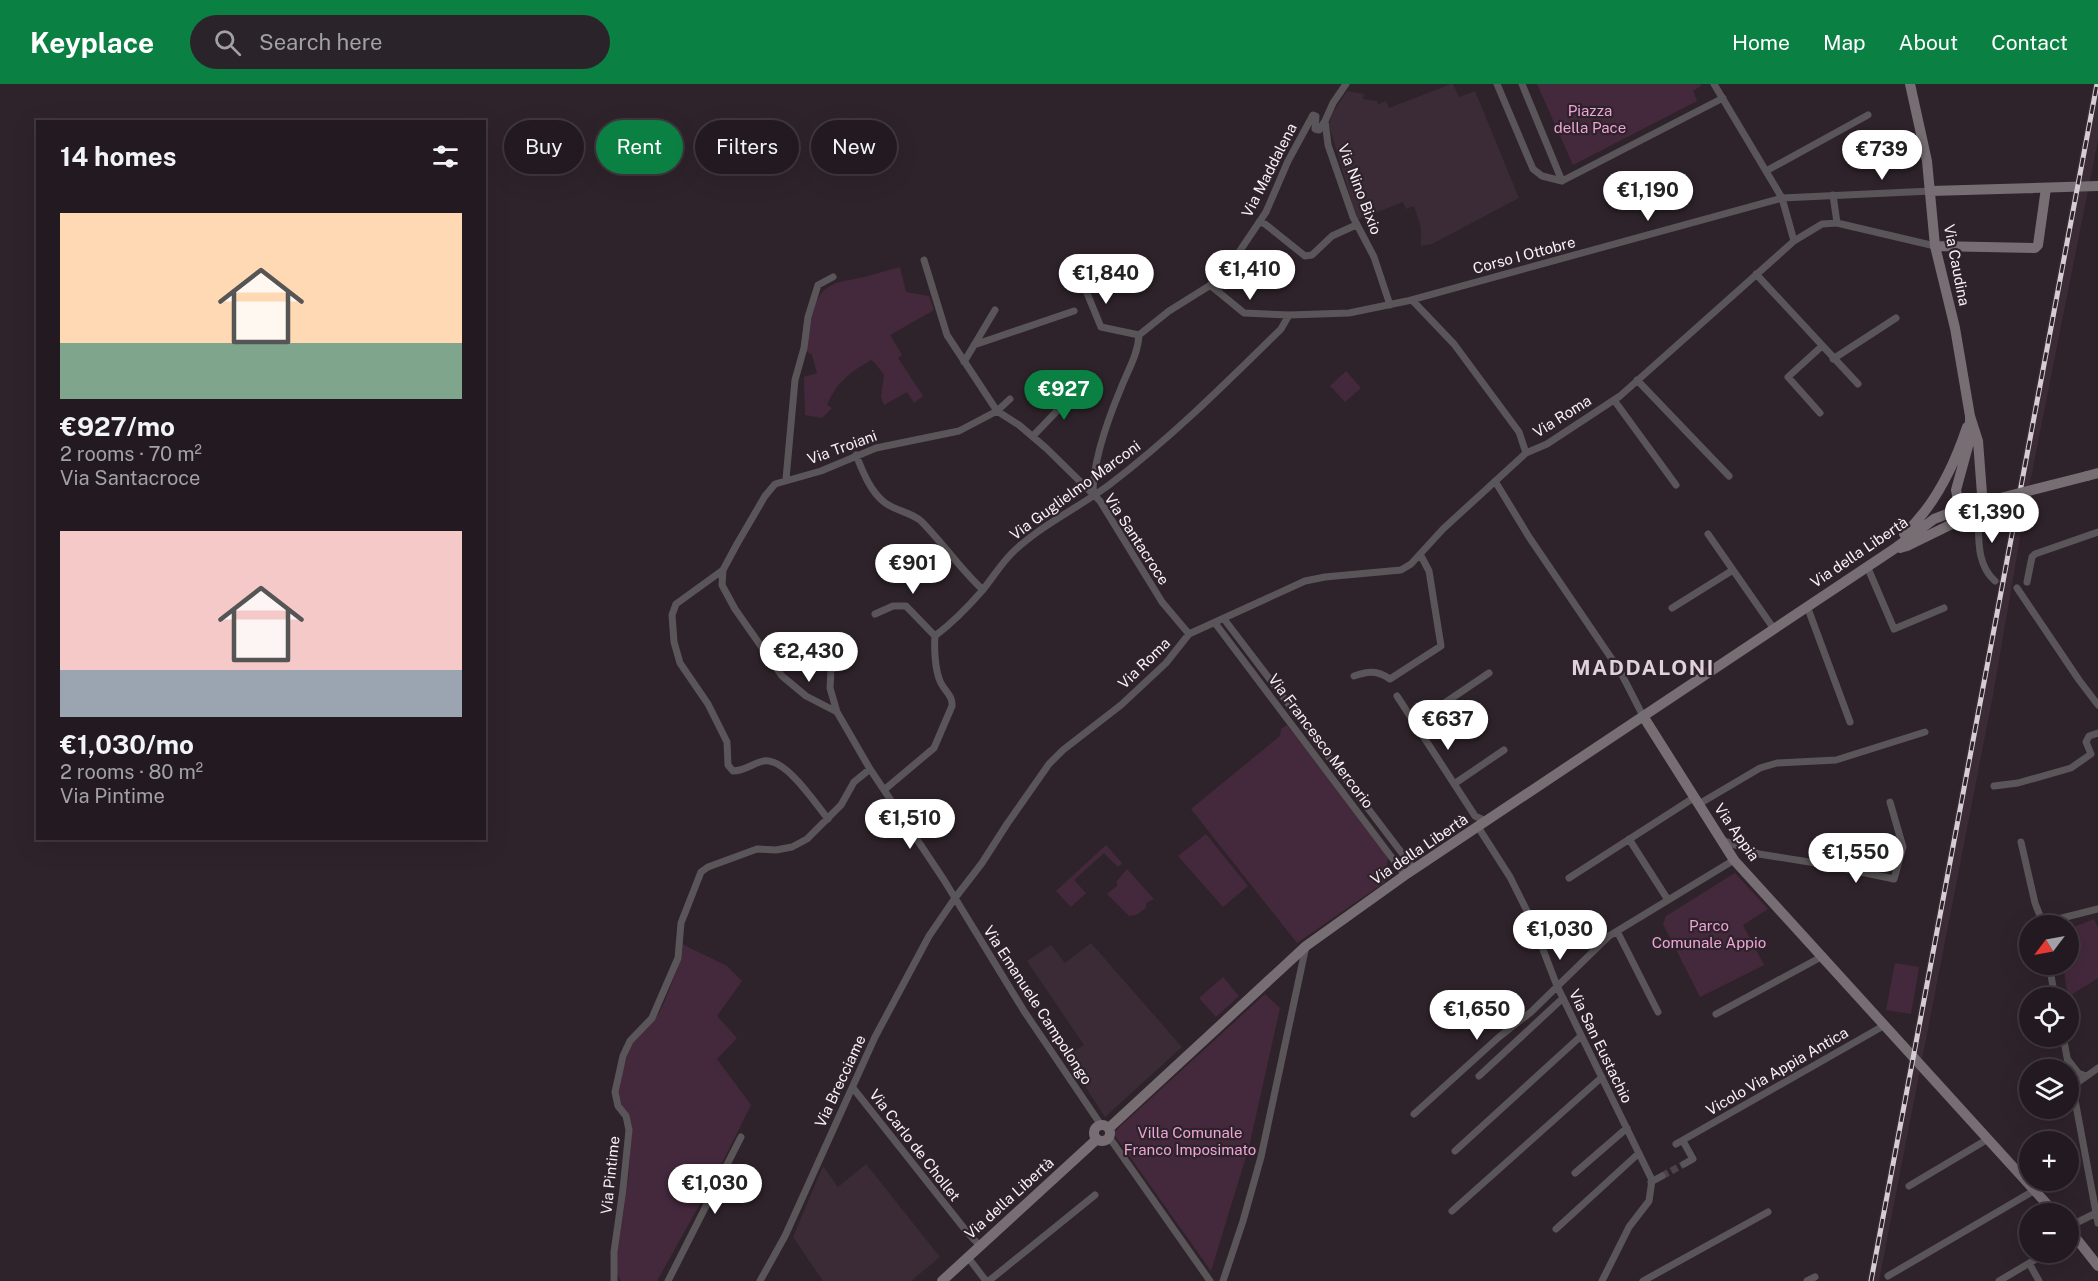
<!DOCTYPE html>
<meta charset="utf-8">
<style>
:root{--surface:#221a20;--page:#2a2329;--text:#f1f3f6;--muted:#a2a1a5;--line:#3f383e;--accent:#0b8043}
body{margin:0;font-family:"Public Sans",sans-serif;background:var(--page);color:var(--text);height:100vh;display:flex;flex-direction:column;font-size:22px;white-space:nowrap}
*{box-sizing:border-box;margin:0}
p{font-size:20px;color:var(--muted)}
.icon{flex:none;width:33px;height:33px;fill:none;stroke:currentColor;stroke-width:2;stroke-linecap:round;stroke-linejoin:round}
.map{position:relative;flex:1;overflow:hidden}
.details{position:absolute;left:36px;top:36px;width:450px;height:720px;display:flex;flex-direction:column;background:var(--surface);border-radius:0px;box-shadow:0 6px 24px #0002,0 0 0 2px var(--line)}
.details>*{flex:none}
.banner{position:absolute;left:504px;top:36px;width:570px;height:54px;display:flex;gap:12px}
.needle{width:39px;rotate:238deg}
.tools{position:absolute;left:2019px;top:831px;display:grid;gap:12px}
.tools a{display:grid;place-items:center;width:60px;height:60px;border-radius:50%;background:var(--surface);box-shadow:0 6px 24px #0002,0 0 0 2px var(--line);font-size:30px}
.price{position:absolute;translate:-50% -51px;padding:0 14px;border-radius:21px;background:#fff;color:#222;font-size:20px;line-height:39px;filter:drop-shadow(0 2px 3px #0008)}
.price::after{content:'';position:absolute;left:50%;top:36px;width:18px;height:14px;margin-left:-9px;background:inherit;clip-path:polygon(0 0,100% 0,50% 100%)}
.price.current{background:var(--accent);color:#fff}
ul{padding:0;list-style:none}
li{display:grid;align-content:center;gap:12px;height:318px;padding:0 24px}
li span{display:grid;place-items:center;height:186px;border-radius:0px;color:#555}
li>.icon{margin-inline-start:auto}
span .icon{width:108px;height:108px;fill:#fffc;stroke-width:1}
li b{font-size:26px}
h2{display:flex;justify-content:space-between;align-items:center;height:72px;padding:0 24px;font-size:26px}
.tag{padding:0 21px;border-radius:27px;background:var(--surface);box-shadow:0 6px 24px #0002,0 0 0 2px var(--line);font-size:21px;line-height:54px}
.tag.current{background:var(--accent);color:#fff}
header{display:flex;align-items:center;gap:36px;box-sizing:border-box;height:84px;padding:0 30px;background:var(--accent);color:#fff}
header strong{font-size:28px}
nav{display:flex;gap:33px;margin-inline-start:auto;font-size:21px}
.search{width:420px;height:54px;background:var(--page);display:flex;align-items:center;gap:15px;box-sizing:border-box;padding:0 21px;border-radius:33px;color:var(--muted);font-size:22px}
.map>svg:first-child{display:block}
.built{fill:#3b2b36}
.green{fill:#44293c}
.lines{fill:none;stroke-linecap:round;stroke-linejoin:round}
.street-tunnel{stroke:#4c4248;stroke-width:7;stroke-dasharray:7 3.5;stroke-linecap:butt}
.street{stroke:#5a5558;stroke-width:7}
.secondary{stroke:#776e74;stroke-width:10}
.rail-casing{stroke:#d5cdd3;stroke-width:5}
.rail{stroke:#2e232a;stroke-width:3;stroke-dasharray:9;stroke-linecap:butt}
.secondary-bridge{stroke:#776e74;stroke-width:10}
.labels{text-anchor:middle;dominant-baseline:central;stroke-width:4.5;stroke-linejoin:round;paint-order:stroke}
.park-label{font-size:15px;fill:#eea4d7;stroke:#2e232a}
.street-label{font-size:15px;fill:#f7f0f5;stroke:#2e232a}
.district-label{font-size:21px;font-weight:bold;letter-spacing:1.5px;fill:#e0d1db;stroke:#2e232a}
</style>
<header>
<strong>Keyplace</strong>
<div class="search"><svg class="icon" aria-label="search" viewBox="0 0 24 24"><circle cx="10" cy="10" r="6"/><path d="M15 15l6 6"/></svg>Search here</div>
<nav><a>Home</a><a>Map</a><a>About</a><a>Contact</a></nav>
</header>
<div class="map">
<svg width="2098" height="1197" viewBox="0 0 2098 1197">
<rect width="100%" height="100%" fill="#2e232a"/>
<!-- built -->
<path class="built" d="M1451 0H1453L1459 13 1475 7 1519 114 1432 160 1421 162V144L1414 122 1406 125 1403 118 1357 136 1329 41 1332 30 1347 7 1364 10 1363 15 1377 17 1378 20 1386 17 1389 24Z
M2093 0H2098V56L2026 419 1993 611 1879 1197H1867Z
M1091 859 1182 963 1105 1033 1066 973 1084 961 1027 877 1051 861 1065 879Z
M866 1080 940 1173 911 1197H823L793 1153 823 1082 838 1103Z"/>
<!-- green -->
<path class="green" d="M1537 0H1700L1701 2 1693 7 1697 17 1573 81Z
M900 183 906 208 929 212 934 226 890 251 902 271 898 274 923 312 914 319 907 308 884 321 881 313 884 291 875 279 871 276C849 289 837 298 827 321L832 324 822 334 805 331 804 293 817 289 812 271 806 267C809 250 810 232 817 217 826 196 845 198 864 193 876 190 888 186 900 183Z
M1346 287 1361 304 1345 318 1330 302Z
M1287 641 1388 773 1385 798 1297 859 1191 725 1280 652 1281 645Z
M1206 750 1248 802 1223 823 1178 772Z
M1106 761 1122 779 1118 783 1104 769 1074 796 1086 809 1071 823 1056 807Z
M1127 785 1154 815 1146 819V824L1136 831 1129 832 1107 810 1117 802V797Z
M1735 789 1768 825 1743 841 1764 881 1700 913 1663 840 1666 832Z
M2094 835 2098 844V894L2068 913 2063 881 2068 880 2069 845Z
M682 860 727 882 742 897 717 932 737 954 717 975 751 1021 716 1091 657 1197H621L615 1185 629 1089 631 1045 618 1010 621 992 630 963 659 929 664 919 681 875Z
M1895 879 1919 883 1911 930 1886 926Z
M1223 893 1239 912 1216 933 1199 914Z
M1265 910 1280 924 1249 1063 1211 1187 1113 1049Z"/>
<g class="lines">
<!-- street-tunnel -->
<path class="street-tunnel" d="M1662 1092 1684 1080"/>
<!-- street -->
<path class="street" d="M1346 0 1333 19 1325 37 1328 61 1353 133 1374 173 1390 221
M1497 0 1533 85 1542 92 1562 97
M1522 0 1562 97
M1714 0 1782 114 1794 157 1822 140 1837 139 1833 111
M1766 87 1868 31
M1562 97 1723 14
M1259 138 1265 140 1305 172 1312 171 1332 152 1356 141
M1837 139 1935 162
M924 176 947 251 997 327 1019 341 1046 364 1100 417 1162 518 1189 550
M1077 185 1101 243 1139 251
M1756 190 1858 300
M1210 201 1244 229 1289 231 1349 229 1407 217 1782 114 1931 107
M1412 216 1454 260 1519 348 1526 369
M974 261 1074 227
M1833 275 1896 234
M964 278 995 226
M1637 296 1729 392
M1010 315 997 327 959 347 876 364 821 387 775 400 765 412 737 460 723 486 722 501 735 525 782 592 806 612 837 628 870 685 944 796 1024 927 1101 1041
M1614 316 1676 401
M1820 329 1788 293 1822 262
M1033 352 1077 306
M856 371C863 388 870 407 884 418 895 427 911 428 921 437 943 459 960 485 983 506
M786 395 795 296 804 264 808 233 818 201 833 193
M1495 397 1529 453 1620 587 1643 632
M1093 412C1092 378 1108 335 1121 304 1128 286 1138 270 1139 251L1169 227 1217 197 1233 177 1266 128 1288 77 1313 31 1316 32 1315 45 1319 46 1325 37
M1978 430C1979 454 1976 480 1995 497
M1708 450 1774 545
M1867 482 1894 545 1944 524
M723 486 676 520 672 531 674 558 680 579 708 620 727 658 728 681 733 687C745 687 753 679 764 677 786 674 815 719 828 735
M2027 498 2032 473 2035 470 2098 448
M2017 504 2079 596 2098 621
M1807 522 1850 638
M1672 524 1733 486
M875 530 893 522H906L935 552
M1224 535 1414 785
M1215 539 1405 791
M1354 592C1368 587 1377 586 1390 595L1441 562 1429 487 1420 470
M1397 612 1475 732 1486 737
M837 628 830 604 831 586 851 574
M1415 639 1489 589
M1454 700 1504 666
M1994 702 2018 699 2071 684 2091 670 2086 658 2089 652 2098 649
M884 706 934 664 952 622C953 611 944 607 940 597 935 585 934 565 935 552 952 539 967 524 981 508 993 494 1001 479 1015 466 1043 440 1078 424 1109 401 1171 354 1225 300 1281 245L1289 231
M1699 720 1760 684 1777 679 1836 676 1925 648
M1478 743 1510 793 1532 837 1557 902 1652 1096 1649 1117 1629 1143 1602 1197
M1629 755 1668 816
M1722 756 1759 770 1828 781 1894 795 1903 763 1890 718
M2021 758 2035 819 2044 842
M1569 794 1695 713
M2047 842 2054 836 2098 825
M1617 847 1658 928
M2049 880 2055 914
M1716 930 1823 872
M2063 952 2098 1139
M2068 976 2078 989 2086 992
M1479 992 1563 914
M853 1004 967 1148 979 1161
M2074 1009 2077 999 2098 984
M1414 1030 1499 953 1531 928 1609 852 1734 776
M1109 1053 1210 1197
M1683 1057 1693 1075 1684 1080
M1676 1060 1885 941
M1455 1067 1581 952
M1575 1089 1627 1044
M1651 1098 1662 1092
M1909 1102 1988 1055
M1452 1127 1602 993
M2068 1143 2096 1129
M1556 1145 1639 1069
M967 1172 986 1197 990 1196 1095 1111
M2029 1179 2039 1197
M1888 1192 2035 1106
M614 1197V1168L623 1105 629 1046 626 1032 618 1022 615 1008 623 972 630 957 652 934 678 874 681 839 701 788 708 783 757 765 776 766 792 763 807 755 841 721 854 698 870 685
M668 1197 741 1053
M760 1197 785 1152 875 953 929 852 955 814 982 779 1007 740 1049 680 1063 666 1121 621 1166 579 1189 550 1305 497 1325 493 1401 486 1411 480 1443 445 1526 369 1547 360 1620 312 1794 157
M1223 1197 1243 1137 1261 1073 1306 862
M1643 1197 1768 1128
M1807 1197 1815 1193
M1999 1197 2048 1168"/>
<!-- secondary -->
<path class="secondary" d="M1931 107 2098 102
M1935 162 2035 164 2038 161 2046 104
M2087 392 2098 389
M1904 450C1935 422 1954 382 1967 343
M1900 464 1907 462 1954 439 1978 430 1983 423 1978 357 1970 332 1955 244 1935 162 1927 77 1910 0
M1643 632 1734 776 2056 1130
M1094 1049a8 8 0 1 1 16 0a8 8 0 1 1-16 0Z
M1109 1044 1306 862 1408 789 1894 465 1934 435 1965 423 1958 416 1956 406 1970 355V332
M2068 1144 2098 1182
M942 1197 1097 1055"/>
<!-- rail casing -->
<g class="rail-casing">
<path id="rail" d="M1871 1197 2097 0"/>
</g>
<!-- rail -->
<use href="#rail" class="rail"/>
<!-- secondary-bridge -->
<path class="secondary-bridge" d="M1965 423 2087 392"/>
</g>
<g class="labels">
<!-- park labels -->
<g class="park-label">
<text x="1590" y="26">Piazza<tspan x="1590" dy="17">della Pace</tspan></text>
<text x="1709" y="841">Parco<tspan x="1709" dy="17">Comunale Appio</tspan></text>
<text x="1190" y="1048">Villa Comunale<tspan x="1190" dy="17">Franco Imposimato</tspan></text>
</g>
<!-- street labels -->
<g class="street-label">
<text transform="translate(1269 86) rotate(-63)">Via Maddalena</text>
<text transform="translate(1360 105) rotate(69)">Via Nino Bixio</text>
<text transform="translate(1524 171) rotate(-15)">Corso I Ottobre</text>
<text transform="translate(1957 181) rotate(79)">Via Caudina</text>
<text transform="translate(1562 332) rotate(-32)">Via Roma</text>
<text transform="translate(842 363) rotate(-20)">Via Troiani</text>
<text transform="translate(1075 406) rotate(-36)">Via Guglielmo Marconi</text>
<text transform="translate(1137 455) rotate(57)">Via Santacroce</text>
<text transform="translate(1859 468) rotate(-34)">Via della Libertà</text>
<text transform="translate(1144 579) rotate(-44)">Via Roma</text>
<text transform="translate(1321 657) rotate(53)">Via Francesco Mercorio</text>
<text transform="translate(1737 748) rotate(55)">Via Appia</text>
<text transform="translate(1419 765) rotate(-34)">Via della Libertà</text>
<text transform="translate(1038 921) rotate(57)">Via Emanuele Campolongo</text>
<text transform="translate(1601 962) rotate(64)">Via San Eustachio</text>
<text transform="translate(1777 987) rotate(-30)">Vicolo Via Appia Antica</text>
<text transform="translate(840 997) rotate(-65)">Via Brecciame</text>
<text transform="translate(915 1061) rotate(52)">Via Carlo de Chollet</text>
<text transform="translate(610 1091) rotate(-84)">Via Pintime</text>
<text transform="translate(1009 1114) rotate(-42)">Via della Libertà</text>
</g>
<!-- district labels -->
<g class="district-label">
<text x="1643" y="583">MADDALONI</text>
</g>
</g>
</svg>
<div class="tools">
<a><svg class="needle" viewBox="-14 -14 28 28"><path d="M0-13l5 13h-10z" fill="#e53935"/><path d="M0 13l5-13h-10z" fill="#a2a1a5"/></svg></a>
<a><svg class="icon" aria-label="locate" viewBox="0 0 24 24"><circle cx="12" cy="12" r="6"/><path d="M12 2v4M12 18v4M2 12h4M18 12h4"/></svg></a>
<a><svg class="icon" aria-label="layers" viewBox="0 0 24 24"><path d="M12 4l9 5-9 5-9-5zM3 14l9 5 9-5"/></svg></a>
<a>+</a>
<a>−</a>
</div>
<b class="price" style="left:1882px;top:97px">€739</b>
<b class="price" style="left:1648px;top:138px">€1,190</b>
<b class="price" style="left:1250px;top:217px">€1,410</b>
<b class="price" style="left:1106px;top:221px">€1,840</b>
<b class="price current" style="left:1064px;top:337px">€927</b>
<b class="price" style="left:1992px;top:460px">€1,390</b>
<b class="price" style="left:913px;top:511px">€901</b>
<b class="price" style="left:809px;top:599px">€2,430</b>
<b class="price" style="left:1448px;top:667px">€637</b>
<b class="price" style="left:910px;top:766px">€1,510</b>
<b class="price" style="left:1856px;top:800px">€1,550</b>
<b class="price" style="left:1560px;top:877px">€1,030</b>
<b class="price" style="left:1477px;top:957px">€1,650</b>
<b class="price" style="left:715px;top:1131px">€1,030</b>
<div class="banner">
<a class="tag">Buy</a>
<a class="tag current">Rent</a>
<a class="tag">Filters</a>
<a class="tag">New</a>
</div>
<section class="details">
<h2>14 homes<svg class="icon" aria-label="filters" viewBox="0 0 24 24"><path d="M4 7h16M4 17h16"/><circle cx="9" cy="7" r="2"/><circle cx="15" cy="17" r="2"/></svg></h2>
<ul>
<li><span style="background:linear-gradient(#ffd9b3 70%,#7fa58c 0)"><svg class="icon" aria-label="home" viewBox="0 0 24 24"><path d="M3 11l9-7 9 7M6 9v11h12V9"/></svg></span><div><b>€927/mo</b><p>2 rooms · 70 m²</p><p>Via Santacroce</p></div></li>
<li><span style="background:linear-gradient(#f6c9c9 75%,#9aa5b1 0)"><svg class="icon" aria-label="home" viewBox="0 0 24 24"><path d="M3 11l9-7 9 7M6 9v11h12V9"/></svg></span><div><b>€1,030/mo</b><p>2 rooms · 80 m²</p><p>Via Pintime</p></div></li>
</ul>
</section>
</div>
